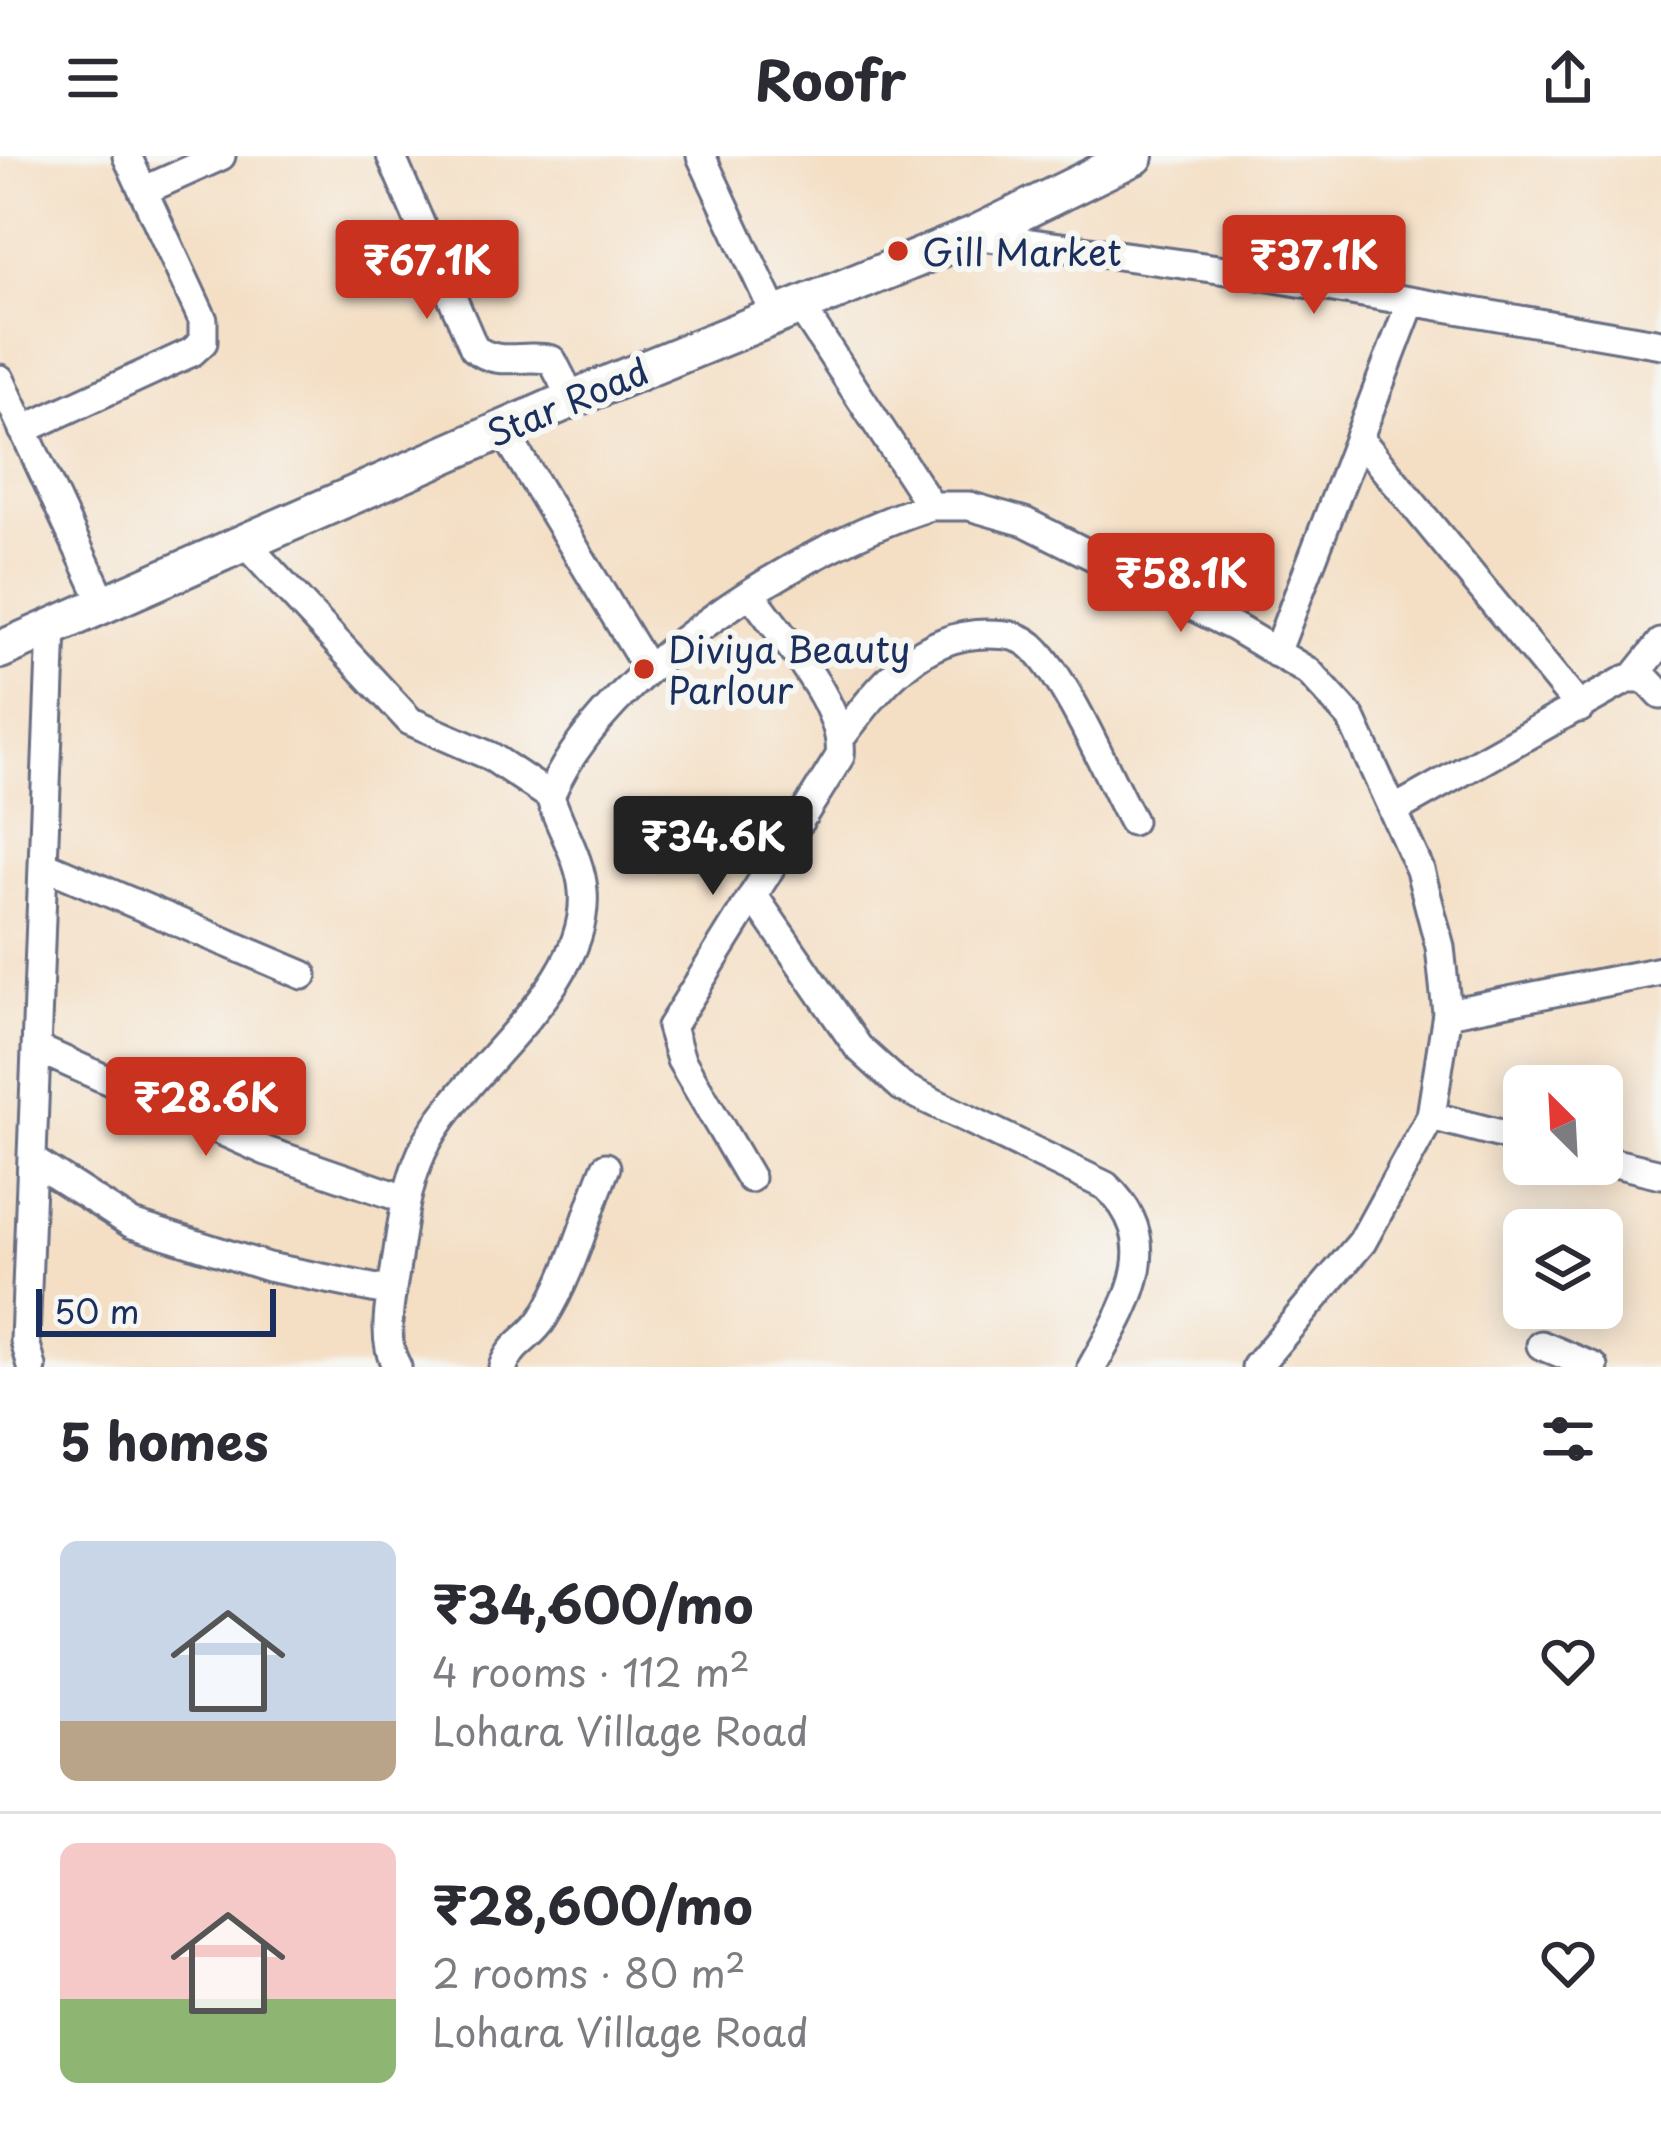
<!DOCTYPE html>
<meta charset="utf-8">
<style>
:root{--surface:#fff;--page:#f7f7f7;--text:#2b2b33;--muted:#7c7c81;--line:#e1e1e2;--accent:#c8321e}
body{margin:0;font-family:"Playpen Sans",sans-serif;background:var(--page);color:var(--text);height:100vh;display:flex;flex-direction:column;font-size:45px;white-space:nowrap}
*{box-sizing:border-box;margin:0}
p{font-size:39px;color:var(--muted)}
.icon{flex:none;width:66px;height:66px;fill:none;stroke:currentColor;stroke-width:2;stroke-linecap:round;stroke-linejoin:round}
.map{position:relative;height:1211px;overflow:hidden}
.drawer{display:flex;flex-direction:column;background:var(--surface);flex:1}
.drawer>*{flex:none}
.needle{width:78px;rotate:336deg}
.tools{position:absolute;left:1503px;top:909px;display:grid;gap:24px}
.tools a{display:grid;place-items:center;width:120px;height:120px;border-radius:18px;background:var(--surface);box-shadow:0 6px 30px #0003;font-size:60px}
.scale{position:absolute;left:36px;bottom:30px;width:240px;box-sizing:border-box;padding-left:12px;border:6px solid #1b2f5e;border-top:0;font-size:33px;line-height:42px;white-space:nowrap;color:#1b2f5e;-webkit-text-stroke:9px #f6f6f2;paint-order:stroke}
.price{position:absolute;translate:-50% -102px;padding:0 27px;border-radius:12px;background:var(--accent);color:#fff;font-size:39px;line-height:78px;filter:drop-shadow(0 3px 6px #0008)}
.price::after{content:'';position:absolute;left:50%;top:72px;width:36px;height:27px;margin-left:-18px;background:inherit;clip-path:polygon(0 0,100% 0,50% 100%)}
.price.current{background:#222;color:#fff}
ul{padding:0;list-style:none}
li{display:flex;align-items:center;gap:36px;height:300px;padding:0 60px}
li+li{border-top:3px solid var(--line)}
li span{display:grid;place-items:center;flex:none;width:336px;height:240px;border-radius:18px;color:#555}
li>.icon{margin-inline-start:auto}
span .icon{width:144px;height:144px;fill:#fffc;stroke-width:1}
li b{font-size:51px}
h2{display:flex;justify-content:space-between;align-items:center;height:144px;padding:0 60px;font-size:51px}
header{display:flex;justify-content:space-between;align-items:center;height:156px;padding:0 60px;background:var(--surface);font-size:54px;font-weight:700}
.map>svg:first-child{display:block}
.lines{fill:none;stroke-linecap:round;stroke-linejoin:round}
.minor-casing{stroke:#676d82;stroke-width:33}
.tertiary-casing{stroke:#676d82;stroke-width:42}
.minor{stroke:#fff;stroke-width:27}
.tertiary{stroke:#fff;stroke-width:36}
.poi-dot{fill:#c8321e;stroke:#f6f6f2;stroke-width:4.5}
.labels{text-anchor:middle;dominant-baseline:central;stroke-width:12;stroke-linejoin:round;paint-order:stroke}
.poi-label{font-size:36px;fill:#1b2f5e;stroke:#f6f6f2;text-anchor:start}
.street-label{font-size:36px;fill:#1b2f5e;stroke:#f6f6f2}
</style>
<header><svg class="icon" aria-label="menu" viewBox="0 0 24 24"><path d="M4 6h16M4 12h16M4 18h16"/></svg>Roofr<svg class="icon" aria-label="share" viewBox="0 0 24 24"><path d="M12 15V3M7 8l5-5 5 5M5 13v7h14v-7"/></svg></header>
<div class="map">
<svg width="1661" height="1211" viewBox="0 0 1661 1211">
<rect width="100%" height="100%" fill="#f6f6f2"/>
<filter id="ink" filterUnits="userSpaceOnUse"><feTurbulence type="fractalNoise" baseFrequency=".00833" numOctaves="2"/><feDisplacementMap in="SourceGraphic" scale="24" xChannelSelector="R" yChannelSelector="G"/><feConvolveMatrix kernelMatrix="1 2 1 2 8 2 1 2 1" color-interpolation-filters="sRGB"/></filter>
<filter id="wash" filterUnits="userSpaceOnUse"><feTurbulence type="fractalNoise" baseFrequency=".004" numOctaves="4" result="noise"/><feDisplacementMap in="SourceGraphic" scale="48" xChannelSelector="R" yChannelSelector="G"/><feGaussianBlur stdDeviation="2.7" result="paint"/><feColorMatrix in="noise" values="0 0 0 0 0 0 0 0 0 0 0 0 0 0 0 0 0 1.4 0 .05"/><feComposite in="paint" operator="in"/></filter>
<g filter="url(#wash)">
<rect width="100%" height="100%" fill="#f4dfc5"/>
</g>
<g filter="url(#ink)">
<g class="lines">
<!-- minor casing -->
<g class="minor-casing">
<path id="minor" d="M391 0 474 192C499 212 523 197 552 204L572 243
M701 0 775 158
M143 35 221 0
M974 79 1240 116 1661 188
M0 223 104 448
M502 272 647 512
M23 274 192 196 203 186V164L127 0
M1359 282 1580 552
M931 350H969L1025 366 1234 471 1309 516 1351 562 1420 714 1440 791 1447 857 1431 960 1362 1086 1256 1211
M242 384 410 565 490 600 550 640
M1276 497 1411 146
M1633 522 1661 487
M842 580C879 531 920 478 987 478 1007 478 1023 479 1037 495 1072 533 1106 617 1132 665
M1394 654 1627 523H1646L1661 539
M44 709 303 819
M753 739 858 891 902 931 1106 1030C1168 1088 1126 1150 1092 1211
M1447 857 1661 815
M36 892 266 995 405 1043
M1431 960 1524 984
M32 1004 132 1068 268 1111 392 1136
M1602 1004 1661 1018
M750 1022 681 904 671 871 840 600C846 551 780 479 752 439
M1541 1189 1594 1211
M32 1211 25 1185 52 471
M397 1211C382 1185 389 1150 394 1121 401 1079 404 1036 422 996 460 913 591 833 583 735 581 703 559 670 550 640 602 515 804 389 931 350L800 150
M503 1211C512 1186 531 1183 544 1161 572 1117 586 1059 606 1011"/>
</g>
<!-- tertiary casing -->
<g class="tertiary-casing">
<path id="tertiary" d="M0 494 572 243 974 79 1135 0"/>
</g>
<!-- minor -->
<use href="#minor" class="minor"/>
<!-- tertiary -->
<use href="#tertiary" class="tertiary"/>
</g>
</g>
<!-- markers -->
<g class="poi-dot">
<circle cx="898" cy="95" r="12"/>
<circle cx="644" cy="513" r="12"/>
</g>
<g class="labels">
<!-- poi labels -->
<g class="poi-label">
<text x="922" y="95">Gill Market</text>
<text x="668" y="492">Diviya Beauty<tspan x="668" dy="41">Parlour</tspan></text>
</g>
<!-- street labels -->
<g class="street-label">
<text transform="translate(567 245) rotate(-23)">Star Road</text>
</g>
</g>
</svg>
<div class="tools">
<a><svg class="needle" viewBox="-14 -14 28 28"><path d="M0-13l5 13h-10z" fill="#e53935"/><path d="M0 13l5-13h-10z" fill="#7c7c81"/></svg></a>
<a><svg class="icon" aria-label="layers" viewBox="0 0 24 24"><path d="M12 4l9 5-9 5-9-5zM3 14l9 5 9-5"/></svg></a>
</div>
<div class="scale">50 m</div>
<b class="price" style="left:1314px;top:161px">₹37.1K</b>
<b class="price" style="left:427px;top:166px">₹67.1K</b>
<b class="price" style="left:1181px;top:479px">₹58.1K</b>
<b class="price current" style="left:713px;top:742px">₹34.6K</b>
<b class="price" style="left:206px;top:1003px">₹28.6K</b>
</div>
<section class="drawer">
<h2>5 homes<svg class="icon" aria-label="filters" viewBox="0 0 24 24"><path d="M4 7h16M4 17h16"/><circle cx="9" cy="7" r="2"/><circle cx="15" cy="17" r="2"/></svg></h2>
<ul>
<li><span style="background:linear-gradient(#c9d6e8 75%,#b9a48a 0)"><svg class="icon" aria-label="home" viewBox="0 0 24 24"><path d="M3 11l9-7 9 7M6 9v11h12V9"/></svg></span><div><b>₹34,600/mo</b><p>4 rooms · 112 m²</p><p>Lohara Village Road</p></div><svg class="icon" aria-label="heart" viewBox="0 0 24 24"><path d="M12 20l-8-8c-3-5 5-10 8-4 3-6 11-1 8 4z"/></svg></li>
<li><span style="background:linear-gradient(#f6c9c9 65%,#8fb573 0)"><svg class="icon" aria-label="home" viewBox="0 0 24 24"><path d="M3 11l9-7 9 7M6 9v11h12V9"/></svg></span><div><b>₹28,600/mo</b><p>2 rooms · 80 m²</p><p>Lohara Village Road</p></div><svg class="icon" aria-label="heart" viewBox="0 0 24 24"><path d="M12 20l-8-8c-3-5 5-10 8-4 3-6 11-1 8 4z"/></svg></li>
</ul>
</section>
